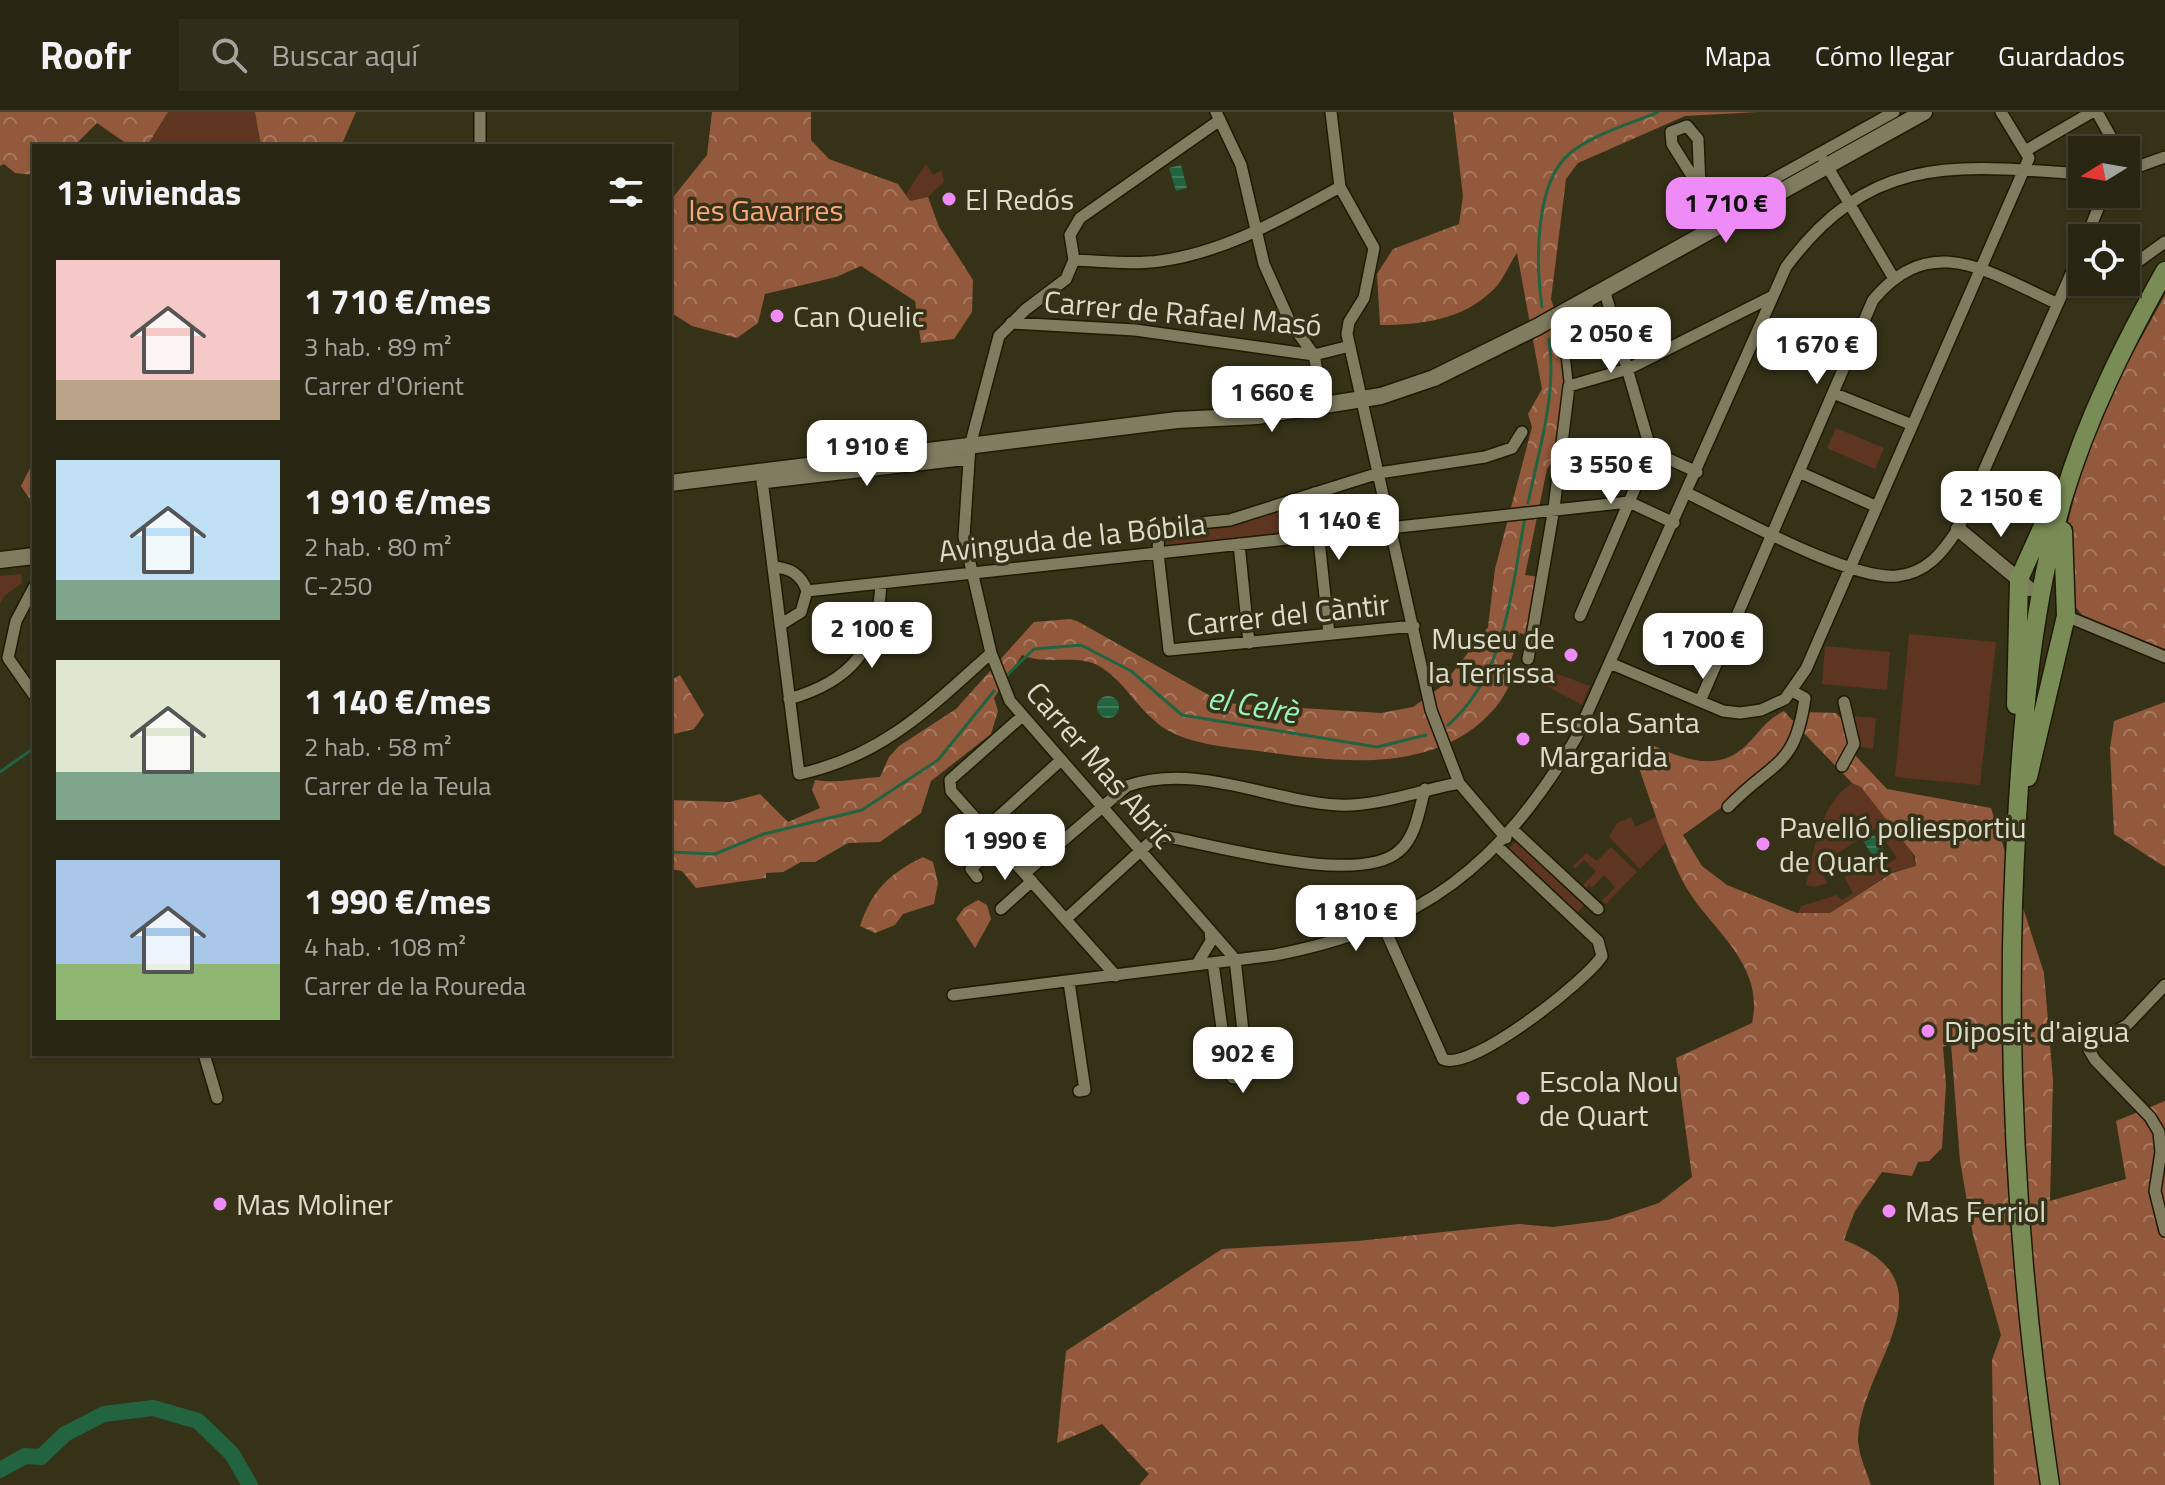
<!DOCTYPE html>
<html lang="es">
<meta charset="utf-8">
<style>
:root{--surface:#282612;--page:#302e1b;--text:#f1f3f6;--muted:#a5a59f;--line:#444332;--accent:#ef8bf7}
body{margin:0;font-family:"Titillium Web",sans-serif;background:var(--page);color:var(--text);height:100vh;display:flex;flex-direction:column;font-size:30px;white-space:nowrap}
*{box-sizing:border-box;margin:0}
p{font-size:26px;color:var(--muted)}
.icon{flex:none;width:44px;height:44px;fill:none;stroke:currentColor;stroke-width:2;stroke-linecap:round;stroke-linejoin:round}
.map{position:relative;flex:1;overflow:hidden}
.panel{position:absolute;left:32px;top:32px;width:640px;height:912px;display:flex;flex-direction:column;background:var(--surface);border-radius:0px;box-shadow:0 2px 6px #0004,0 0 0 2px var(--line)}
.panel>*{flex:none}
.needle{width:52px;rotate:259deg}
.fabs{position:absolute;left:2068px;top:24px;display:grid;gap:16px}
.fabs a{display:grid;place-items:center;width:72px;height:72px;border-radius:0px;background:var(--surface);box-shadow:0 2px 6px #0004,0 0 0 2px var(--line);font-size:40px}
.price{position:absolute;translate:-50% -68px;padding:0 18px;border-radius:16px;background:#fff;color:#222;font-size:26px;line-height:52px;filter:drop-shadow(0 2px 4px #0008)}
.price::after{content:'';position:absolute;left:50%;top:48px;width:24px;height:18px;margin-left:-12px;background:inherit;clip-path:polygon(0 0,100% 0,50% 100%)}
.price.on{background:var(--accent);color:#111}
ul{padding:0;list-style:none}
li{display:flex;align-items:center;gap:24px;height:200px;padding:0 24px}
li span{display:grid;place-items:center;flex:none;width:224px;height:160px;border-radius:0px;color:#555}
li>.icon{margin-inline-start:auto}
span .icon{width:96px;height:96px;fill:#fffc;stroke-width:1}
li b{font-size:34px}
h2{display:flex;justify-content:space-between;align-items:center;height:96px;padding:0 24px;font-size:34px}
header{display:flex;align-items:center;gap:48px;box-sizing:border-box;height:112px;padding:0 40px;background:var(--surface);border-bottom:2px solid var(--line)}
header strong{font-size:38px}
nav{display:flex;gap:44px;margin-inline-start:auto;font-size:28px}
.search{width:560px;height:72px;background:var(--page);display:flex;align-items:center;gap:20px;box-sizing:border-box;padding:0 28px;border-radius:0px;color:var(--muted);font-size:30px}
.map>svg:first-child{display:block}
.green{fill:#5e3521}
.forest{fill:url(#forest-crowns);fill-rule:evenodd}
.water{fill:url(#water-rules)}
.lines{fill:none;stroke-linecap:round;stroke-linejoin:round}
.stream{stroke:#226340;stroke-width:3}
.river{stroke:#226340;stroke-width:16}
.pedestrian-casing{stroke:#1e1a02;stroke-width:11}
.minor-casing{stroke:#1e1a02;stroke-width:14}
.tertiary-casing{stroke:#1e1a02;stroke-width:17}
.secondary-casing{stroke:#1e1a02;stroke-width:19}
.primary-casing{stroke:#1e1a02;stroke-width:21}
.pedestrian{stroke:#807c60;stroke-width:8}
.minor{stroke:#807c60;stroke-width:11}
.tertiary{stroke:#807c60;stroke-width:14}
.secondary{stroke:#807c60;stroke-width:16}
.primary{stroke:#798c55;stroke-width:18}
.poi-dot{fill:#ef8bf7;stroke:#363218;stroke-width:3}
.labels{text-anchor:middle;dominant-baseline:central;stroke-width:7;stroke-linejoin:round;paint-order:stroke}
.poi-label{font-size:30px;fill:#dddbcb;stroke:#363218;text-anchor:start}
.park-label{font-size:30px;fill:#fea77d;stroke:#363218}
.street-label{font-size:30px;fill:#dddbcb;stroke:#363218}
.water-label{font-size:32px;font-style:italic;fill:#97f3bb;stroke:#363218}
</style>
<header>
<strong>Roofr</strong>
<div class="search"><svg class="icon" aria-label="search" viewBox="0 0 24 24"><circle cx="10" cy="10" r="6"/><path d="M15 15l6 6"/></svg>Buscar aquí</div>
<nav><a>Mapa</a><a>Cómo llegar</a><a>Guardados</a></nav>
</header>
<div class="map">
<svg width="2165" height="1373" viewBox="0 0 2165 1373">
<defs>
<pattern id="forest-crowns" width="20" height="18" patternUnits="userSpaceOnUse" patternTransform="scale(2)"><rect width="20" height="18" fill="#93593c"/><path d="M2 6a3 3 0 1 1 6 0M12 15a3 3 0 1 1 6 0" fill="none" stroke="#a77860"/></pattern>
<pattern id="water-rules" width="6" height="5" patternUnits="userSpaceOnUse" patternTransform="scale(2)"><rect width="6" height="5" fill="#226340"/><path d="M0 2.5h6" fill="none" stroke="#42795a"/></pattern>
</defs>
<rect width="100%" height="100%" fill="#363218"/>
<!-- green -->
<path class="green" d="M168 0H255L261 34H147Z
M926 52 933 63 942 58 944 70 928 85 910 89 906 82Z
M1836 316 1884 336 1875 357 1827 336Z
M1308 387 1313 419 1163 436 1164 421 1230 412Z
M21 462 22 471 4 484 0 492V464Z
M1909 522 1996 530 1980 673 1895 665Z
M1825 534 1890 540 1887 578 1822 572Z
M1533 553 1590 574 1582 593 1530 565Z
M1853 604 1876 606 1873 637 1861 635Z
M1852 671 1861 675C1879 697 1913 726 1916 755L1892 760 1830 801H1798L1801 794 1837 783 1842 788 1853 781 1844 765 1871 748 1878 758 1897 746 1876 716 1817 755 1828 771 1814 775 1806 773C1815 737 1819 693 1852 671Z
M1631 705 1635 715 1656 705 1666 731 1640 757 1609 725 1617 711Z
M1517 727 1587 790 1577 801 1509 737Z
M1611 735 1637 760 1606 792 1602 789 1615 775 1604 763 1592 776 1589 773 1585 777 1582 774 1596 759 1584 748 1575 757 1573 754 1586 741 1597 749Z"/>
<!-- forest -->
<path class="forest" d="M0 0H168L147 34H130L97 11 74 34H34V63L15 61 4 52 0 54Z
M255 0H356L341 34H261Z
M712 0H811V28L829 47 898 72 910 89 928 85 939 115 973 168 972 200 954 227 921 231 915 189 861 154 836 165 765 182 758 211 737 226 692 214 670 200V89L707 43Z
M1453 0H1758L1685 4 1578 51 1566 67 1551 187 1560 215 1565 270 1560 338 1547 357 1525 463 1539 465 1527 524 1520 521 1509 554 1517 559C1510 571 1504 586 1495 596 1439 662 1342 651 1266 640 1237 636 1198 634 1171 620 1141 605 1125 568 1099 554 1077 541 1046 554 1022 543L994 586 998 599 991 622 931 669 921 701 880 730 848 731 815 750H801L783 760 766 761V766L696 776 682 759 670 757V688L730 690 760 682 788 710 820 696 812 678 815 668C837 672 857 666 880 665L889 645 899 634 956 597 1034 510 1070 507 1077 509 1223 591 1381 601 1413 595 1442 574 1488 515 1495 457 1532 315 1528 302 1542 277 1517 141C1509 152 1503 169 1493 178 1463 208 1420 213 1380 213L1377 162 1393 137 1459 112 1463 84Z
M2165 183V537L2082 503 2065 482 2067 414 2092 315Z
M34 348V391L33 392 21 374Z
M680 563 704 603 694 617 670 623V569Z
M2165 590V755L2114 722 2110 636 2114 609Z
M1784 599 1792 608 1801 610 1804 600 1836 601 1846 611 1852 640 1887 677 1991 696 2044 861 2053 968 2050 1089 2126 1067 2116 1009 2165 989V1373H1994L1992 1248 2001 1223 1973 1123 1960 1049 1951 932 1943 935 1946 973 1942 1036 1929 1049 1918 1050 1912 1064 1882 1060 1855 1099 1844 1128C1957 1171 1862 1250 1858 1326 1858 1342 1866 1358 1871 1373H1139L1149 1362 1102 1312 1057 1331 1066 1239 1222 1137 1358 1129 1519 1112 1553 1115 1608 1108 1659 1091 1692 1065 1676 946 1752 911C1766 848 1705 815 1681 766 1664 731 1652 693 1639 656L1652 633C1682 646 1714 660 1742 637 1759 623 1762 610 1784 599ZM1801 618 1852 671 1861 675 1915 744 1916 754 1892 761 1830 801H1797L1727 773 1702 754 1683 723 1722 695H1728Z
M923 745 933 750 938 771 934 792 903 802 895 813 875 821 860 814C872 778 889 762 923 745Z
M978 788 987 793 991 807 975 836 956 807 964 796Z"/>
<!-- water -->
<path class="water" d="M1181 53 1187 76 1176 79 1169 56Z
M1097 595a11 11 0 1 1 22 0a11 11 0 1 1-22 0Z
M1874 723 1889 745 1878 752 1863 729Z"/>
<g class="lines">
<!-- stream -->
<path class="stream" d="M1542 195C1536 154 1534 72 1569 42 1593 22 1630 12 1658 0
M1528 391C1539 338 1557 282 1549 227
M1008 562 1034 537 1081 533 1131 559 1182 603 1377 635 1426 623
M1448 613C1507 562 1511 477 1525 406
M0 660 34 636
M670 740 715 742 764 722 862 698 938 648 994 579"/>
<!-- river -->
<path class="river" d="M0 1358 25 1344 41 1345 65 1322 104 1302 153 1296 198 1309 232 1342 250 1373"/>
<!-- pedestrian casing -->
<g class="pedestrian-casing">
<path id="pedestrian" d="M1569 274 1562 211 1589 195"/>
</g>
<!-- minor casing -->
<g class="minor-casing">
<path id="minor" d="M480 0V34
M1216 0 1241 53 1264 152 1290 210 1314 243 1324 293
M1331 0 1340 75 1374 136 1364 186 1349 210 1347 222 1431 598 1459 671 1506 726
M2097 0 2118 38
M2025 39 2092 0
M1824 49 1893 165
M2126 59 2165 45
M1700 75 1698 27 1687 14 1671 20 1672 32 1718 105
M1714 100 1894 0
M2086 126 2104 82
M1074 148C1102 149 1133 153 1160 149 1226 140 1283 106 1340 75
M2126 158 2165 130
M1604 177 1651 339
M1011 211 1135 218 1314 243 1350 234
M1833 281 1910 312
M1651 339 1629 390 1674 411
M1651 339 1697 360
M761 360 799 662C881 645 931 595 991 541
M1799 360 1875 394
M762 371 969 347
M1314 381 1329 522
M1687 381C1733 403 1851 469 1897 464 1927 461 1943 440 1958 417L2082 137
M1239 432 1249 531
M773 455C790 456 801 462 807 479L801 500 780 513
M34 475 16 509 8 546 34 583
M807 479 1629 390 1580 504
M2066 504 2165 545
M1414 514 1169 538 1158 441 1159 415 1230 408 1379 361 1485 345 1512 336 1522 320
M1528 547 1554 396 1569 274 1628 257 1773 184
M1612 552 1723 599 1740 601 1761 598 1785 587 1806 557 2029 46 2001 0
M789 587C852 569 878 536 881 471
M1701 587 1873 188C1931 118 1988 160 2056 191
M1020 606 950 668 951 679 1116 864
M1842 654 1854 632 1844 590
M1728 695C1773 648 1795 657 1805 586L1792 579
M985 717 1060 649
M1513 718 1598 797
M1025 761 1127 674C1197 650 1268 689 1338 693 1377 695 1421 678 1459 671
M977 765 971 757 998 731
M1001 797 1032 769
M1066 807 1149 731 1163 724C1215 733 1359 775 1399 739 1416 725 1419 698 1425 677
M1383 813 1443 947C1470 961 1586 869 1602 844L1598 829 1498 735
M1213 851 1228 960 1233 966 1248 964 1235 847 1010 589 991 541 964 425 970 334 999 224 1025 198 1066 167 1074 148 1070 123 1080 106 1220 8
M1197 852 1211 829 1210 818
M1069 870 1085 978 1079 979
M2165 873 2127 913 2095 930 2089 938 2095 948 2150 1005 2159 1020 2161 1040 2155 1079 2165 1119
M953 883 1275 843C1424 814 1499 754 1576 626L1786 155C1870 41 1955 53 2082 62
M204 942 217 986"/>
</g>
<!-- tertiary casing -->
<g class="tertiary-casing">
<path id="tertiary" d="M1958 417 2030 477"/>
</g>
<!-- secondary casing -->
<g class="secondary-casing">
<path id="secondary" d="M670 371 1177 308 1257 304 1331 292 1381 284 1434 266 1537 215 1924 0
M0 448 34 444"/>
</g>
<!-- primary casing -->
<g class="primary-casing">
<path id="primary" d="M2016 593 2019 467 2052 394
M2028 665 2066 504 2063 419
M2050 1373C2017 1152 2003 931 2017 707 2023 600 2033 490 2063 386 2087 306 2124 232 2165 159"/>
</g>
<!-- pedestrian -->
<use href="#pedestrian" class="pedestrian"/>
<!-- minor -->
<use href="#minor" class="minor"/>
<!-- tertiary -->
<use href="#tertiary" class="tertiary"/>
<!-- secondary -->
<use href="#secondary" class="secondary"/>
<!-- primary -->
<use href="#primary" class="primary"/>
</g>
<!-- markers -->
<g class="poi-dot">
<circle cx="949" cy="87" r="8"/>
<circle cx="777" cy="204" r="8"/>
<circle cx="1571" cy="543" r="8"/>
<circle cx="1523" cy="627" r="8"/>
<circle cx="1763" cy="732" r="8"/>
<circle cx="1928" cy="919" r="8"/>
<circle cx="1523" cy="986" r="8"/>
<circle cx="220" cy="1092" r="8"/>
<circle cx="1889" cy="1099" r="8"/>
</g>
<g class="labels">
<!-- poi labels -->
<g class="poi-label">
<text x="965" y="87">El Redós</text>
<text x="793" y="204">Can Quelic</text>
<text x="1555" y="526" text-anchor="end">Museu de<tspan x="1555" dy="34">la Terrissa</tspan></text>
<text x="1539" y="610">Escola Santa<tspan x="1539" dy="34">Margarida</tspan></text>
<text x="1779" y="715">Pavelló poliesportiu<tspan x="1779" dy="34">de Quart</tspan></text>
<text x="1944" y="919">Diposit d'aigua</text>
<text x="1539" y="969">Escola Nou<tspan x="1539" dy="34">de Quart</tspan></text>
<text x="236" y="1092">Mas Moliner</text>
<text x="1905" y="1099">Mas Ferriol</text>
</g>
<!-- park labels -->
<g class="park-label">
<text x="766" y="98">les Gavarres</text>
</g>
<!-- street labels -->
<g class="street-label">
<text transform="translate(1183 201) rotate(5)">Carrer de Rafael Masó</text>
<text transform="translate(1072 425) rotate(-6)">Avinguda de la Bóbila</text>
<text transform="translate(1288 502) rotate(-6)">Carrer del Càntir</text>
<text transform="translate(1101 653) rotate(49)">Carrer Mas Abric</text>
</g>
<!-- water labels -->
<g class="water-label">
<text transform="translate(1253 592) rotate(10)">el Celrè</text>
</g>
</g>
</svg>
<div class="fabs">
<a><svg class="needle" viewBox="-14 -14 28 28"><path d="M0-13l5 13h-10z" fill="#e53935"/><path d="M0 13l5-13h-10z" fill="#a5a59f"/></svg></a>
<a><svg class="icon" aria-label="locate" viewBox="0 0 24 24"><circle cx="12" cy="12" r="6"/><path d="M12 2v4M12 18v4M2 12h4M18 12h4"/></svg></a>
</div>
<b class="price on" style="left:1726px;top:133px">1 710 €</b>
<b class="price" style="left:1611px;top:263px">2 050 €</b>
<b class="price" style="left:1817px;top:274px">1 670 €</b>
<b class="price" style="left:1272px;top:322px">1 660 €</b>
<b class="price" style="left:867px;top:376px">1 910 €</b>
<b class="price" style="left:1611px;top:394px">3 550 €</b>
<b class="price" style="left:2001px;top:427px">2 150 €</b>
<b class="price" style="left:1339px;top:450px">1 140 €</b>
<b class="price" style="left:872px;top:558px">2 100 €</b>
<b class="price" style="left:1703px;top:569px">1 700 €</b>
<b class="price" style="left:1005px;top:770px">1 990 €</b>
<b class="price" style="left:1356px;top:841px">1 810 €</b>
<b class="price" style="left:1243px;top:983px">902 €</b>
<section class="panel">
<h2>13 viviendas<svg class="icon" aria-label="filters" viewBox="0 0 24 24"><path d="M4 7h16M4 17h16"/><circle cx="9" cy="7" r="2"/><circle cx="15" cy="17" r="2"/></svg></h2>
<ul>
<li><span style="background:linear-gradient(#f6c9c9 75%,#b9a48a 0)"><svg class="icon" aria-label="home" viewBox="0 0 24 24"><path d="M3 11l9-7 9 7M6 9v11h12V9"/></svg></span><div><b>1 710 €/mes</b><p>3 hab. · 89 m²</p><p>Carrer d'Orient</p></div></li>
<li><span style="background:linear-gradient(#bfe0f5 75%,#7fa58c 0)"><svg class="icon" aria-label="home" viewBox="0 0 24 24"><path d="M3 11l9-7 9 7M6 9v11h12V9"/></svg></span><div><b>1 910 €/mes</b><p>2 hab. · 80 m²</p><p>C-250</p></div></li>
<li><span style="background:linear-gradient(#dfe7d0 70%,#7fa58c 0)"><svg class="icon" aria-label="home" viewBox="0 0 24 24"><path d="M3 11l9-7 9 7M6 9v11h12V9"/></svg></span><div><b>1 140 €/mes</b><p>2 hab. · 58 m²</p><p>Carrer de la Teula</p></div></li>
<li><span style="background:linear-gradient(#a9c7e8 65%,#8fb573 0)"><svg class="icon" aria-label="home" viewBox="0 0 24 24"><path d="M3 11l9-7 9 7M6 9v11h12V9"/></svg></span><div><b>1 990 €/mes</b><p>4 hab. · 108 m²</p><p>Carrer de la Roureda</p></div></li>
</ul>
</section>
</div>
